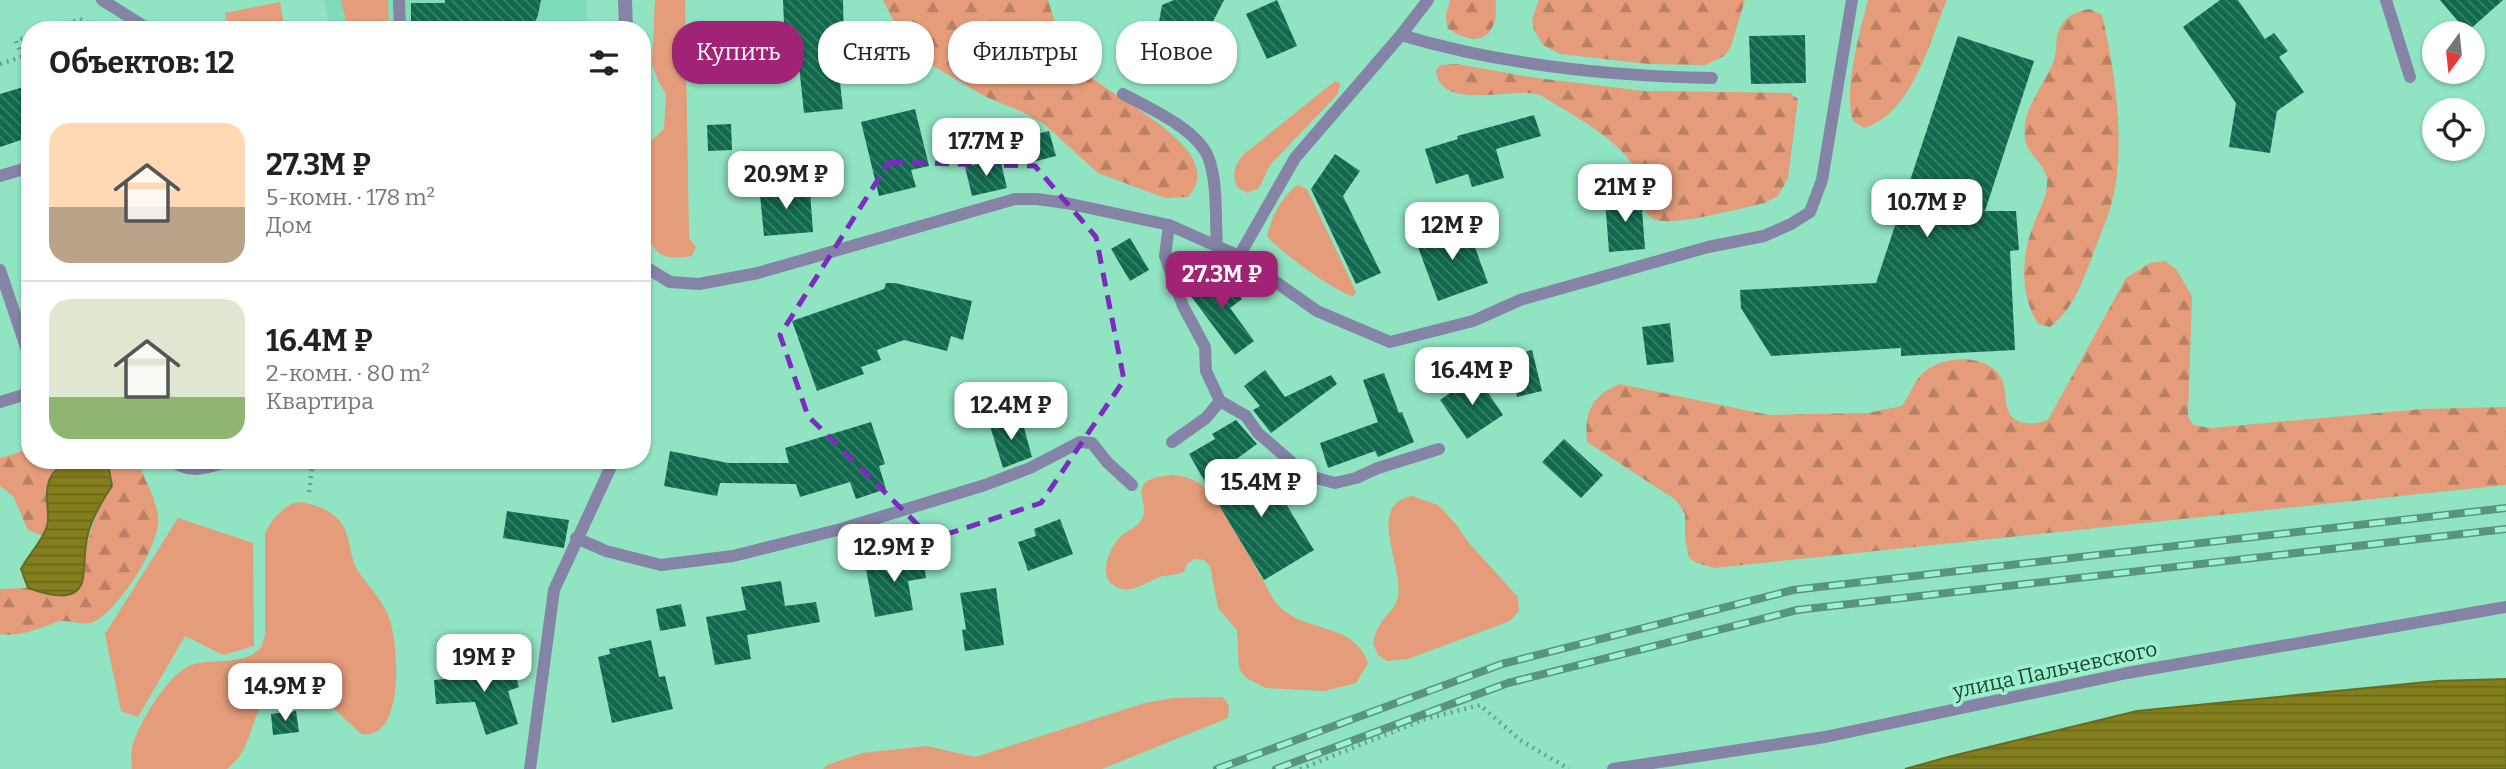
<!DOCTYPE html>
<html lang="ru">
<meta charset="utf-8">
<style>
:root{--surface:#fff;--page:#f6f6f6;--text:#222;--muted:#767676;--line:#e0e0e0;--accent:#a12376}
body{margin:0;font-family:Bitter,serif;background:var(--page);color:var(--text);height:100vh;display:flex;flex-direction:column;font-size:26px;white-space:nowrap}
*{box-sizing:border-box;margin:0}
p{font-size:23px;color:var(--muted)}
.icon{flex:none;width:38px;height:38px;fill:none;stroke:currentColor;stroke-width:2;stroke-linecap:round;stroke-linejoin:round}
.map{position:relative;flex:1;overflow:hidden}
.drawer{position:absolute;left:21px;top:21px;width:630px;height:448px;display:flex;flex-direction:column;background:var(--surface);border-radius:28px;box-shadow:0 2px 5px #0004}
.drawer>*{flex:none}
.banner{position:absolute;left:672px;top:21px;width:665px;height:63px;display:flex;gap:14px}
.needle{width:46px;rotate:195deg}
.tools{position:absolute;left:2422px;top:21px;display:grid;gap:14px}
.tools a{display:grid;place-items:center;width:63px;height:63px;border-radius:50%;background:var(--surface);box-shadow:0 2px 5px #0004;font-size:35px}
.price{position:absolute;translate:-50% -60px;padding:0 16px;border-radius:14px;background:#fff;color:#222;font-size:23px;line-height:46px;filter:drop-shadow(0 2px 4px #0008)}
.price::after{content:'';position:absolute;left:50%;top:42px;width:21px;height:16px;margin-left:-10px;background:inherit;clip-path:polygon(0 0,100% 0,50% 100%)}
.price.selected{background:var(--accent);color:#fff}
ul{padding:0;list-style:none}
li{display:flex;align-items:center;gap:21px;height:175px;padding:0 28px}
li+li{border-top:2px solid var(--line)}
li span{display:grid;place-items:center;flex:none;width:196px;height:140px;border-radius:21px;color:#555}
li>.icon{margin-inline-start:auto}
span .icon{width:84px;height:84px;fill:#fffc;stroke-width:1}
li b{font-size:30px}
h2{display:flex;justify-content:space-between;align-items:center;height:84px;padding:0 28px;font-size:30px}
.tag{padding:0 24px;border-radius:28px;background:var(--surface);box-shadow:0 2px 5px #0004;font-size:24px;line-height:63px}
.tag.selected{background:var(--accent);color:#fff}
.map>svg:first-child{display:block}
.built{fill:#7eddb6}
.green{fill:#e49c7a}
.forest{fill:url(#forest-firs)}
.water{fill:url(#water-rules);stroke:#666c23;stroke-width:2}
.building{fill:url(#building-back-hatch)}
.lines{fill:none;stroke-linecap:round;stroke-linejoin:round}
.path{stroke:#64a68b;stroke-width:4.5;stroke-dasharray:2 5;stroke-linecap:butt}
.lane{stroke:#8584a7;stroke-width:12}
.street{stroke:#8584a7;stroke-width:14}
.rail-casing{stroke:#59957c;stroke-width:8}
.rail{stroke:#9df2ce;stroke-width:5;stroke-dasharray:16;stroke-linecap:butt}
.marked{fill:none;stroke:#7b2cbf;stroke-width:5;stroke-dasharray:14 9;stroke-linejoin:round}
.labels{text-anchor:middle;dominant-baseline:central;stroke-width:7;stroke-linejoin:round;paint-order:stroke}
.street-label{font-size:21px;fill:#1f4234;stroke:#9df2ce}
</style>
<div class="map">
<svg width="2506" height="769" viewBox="0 0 2506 769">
<defs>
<pattern id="forest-firs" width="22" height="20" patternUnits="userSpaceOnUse" patternTransform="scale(1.75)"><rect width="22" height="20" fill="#e49c7a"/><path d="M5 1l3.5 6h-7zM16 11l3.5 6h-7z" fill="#b88165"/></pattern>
<pattern id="water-rules" width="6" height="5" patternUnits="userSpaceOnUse" patternTransform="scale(1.75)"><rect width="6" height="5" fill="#847e1c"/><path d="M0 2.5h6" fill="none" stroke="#6b691a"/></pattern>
<pattern id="building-back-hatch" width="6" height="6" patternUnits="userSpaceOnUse" patternTransform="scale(1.75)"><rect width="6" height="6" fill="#10694d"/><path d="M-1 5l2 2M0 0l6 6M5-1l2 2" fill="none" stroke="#3b806a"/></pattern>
</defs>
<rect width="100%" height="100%" fill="#90e4c1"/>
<!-- built -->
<path class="built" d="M324 0H586L587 30H330Z"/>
<!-- green -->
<path class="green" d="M341 0H388L389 30H348Z
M655 0H685L689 238 696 247 692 256C681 257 669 260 659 253 637 236 646 171 647 145L664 129 666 94 658 81 652 64Z
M280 2 285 30H228L225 13Z
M1335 81 1339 82 1340 86 1337 95 1270 165 1259 188 1247 193 1237 187C1232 174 1234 166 1243 155Z
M1297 185 1307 189 1356 292 1353 296C1338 294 1276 249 1267 236 1272 216 1281 198 1297 185Z
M1171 475C1180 476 1189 477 1197 482 1215 491 1251 560 1263 580 1268 589 1273 601 1281 608 1308 633 1355 623 1368 663L1356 683 1324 691 1266 688 1246 678 1239 669 1237 630 1218 608 1210 566 1204 560 1194 559 1186 565 1184 572C1177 575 1170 575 1163 576 1146 581 1129 598 1112 584 1098 573 1111 545 1121 536 1128 530 1138 527 1142 519 1149 508 1136 492 1145 483 1152 477 1163 476 1171 475Z
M1412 496 1438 505 1455 523 1469 543 1518 597 1519 611 1510 621 1408 659 1387 661 1378 655 1373 644C1374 639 1375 633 1378 628 1383 616 1395 611 1398 597 1404 566 1365 504 1412 496Z
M302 502C321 506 341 514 347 535 351 547 351 560 358 571 368 586 381 598 388 615 399 640 406 742 361 734L313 689C255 665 260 727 239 757 236 761 231 765 227 769H132C131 762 131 755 132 748 138 724 170 669 195 664 219 658 241 666 261 648L265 635V533L274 518 284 509 291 504Z
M178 518 253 543 254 646 223 655 185 636 138 717 121 711 105 634Z
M1223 697 1229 706 1228 718 1102 769H823L827 765 862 753 927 746 975 757 1145 703 1173 698Z"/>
<!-- forest -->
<path class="forest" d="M883 0H1048C1056 27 1065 50 1085 71 1110 99 1232 149 1188 197L1165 198 1098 173 1043 123 1020 111 984 96 925 61 901 35Z
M1450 0H1496C1495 7 1497 17 1494 23 1486 47 1463 39 1447 28L1446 15Z
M1539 0H1745L1731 46 1724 56 1705 65 1649 64 1560 54 1543 45 1534 30 1532 19Z
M1868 0H1947C1929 42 1913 113 1864 128L1853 121C1843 91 1860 31 1868 0Z
M2089 9 2102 15C2115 69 2127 152 2111 205 2106 224 2097 242 2091 260 2080 287 2073 309 2050 327L2038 324C2019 293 2021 255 2035 221 2040 208 2048 195 2047 180 2046 164 2027 155 2025 139 2021 107 2044 88 2054 60 2058 48 2054 36 2062 24 2070 14 2077 12 2089 9Z
M1457 64 1536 78 1644 91 1790 93 1798 99 1788 178 1778 196 1765 203C1744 207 1671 228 1654 219 1636 210 1646 186 1637 171 1618 139 1581 120 1550 101 1545 98 1541 95 1536 94 1509 88 1440 111 1436 71L1440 65Z
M2165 261 2176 269 2192 296 2188 416 2193 425 2211 428 2423 409 2506 407V485L1714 568 1697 563 1689 558 1685 538V514L1676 500 1587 442C1584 412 1592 395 1620 384L1769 415 1868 413 1902 406C1909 396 1914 382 1922 374 1941 355 1985 353 2000 376 2008 388 2003 407 2012 417 2021 426 2037 424 2048 420L2126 278 2150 263Z
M30 449V460H82L75 461 47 492 48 519 43 536 28 530 13 496 0 486V458Z
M95 460H137C144 478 155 497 158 515 163 541 118 612 93 622 82 627 69 618 57 622 37 629 22 637 0 634V589L28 588 51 596 83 580C84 544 93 516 112 486L109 469Z"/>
<!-- water -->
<path class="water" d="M95 460 109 469 112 486C102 501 92 517 88 534 84 549 85 563 83 578 79 605 45 594 28 588L21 569C28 555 42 542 47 526 50 515 46 504 47 493 48 464 71 460 95 460Z
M2506 679V769H1905L1948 757 2137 711 2437 681Z"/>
<!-- building -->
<path class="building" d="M445 0H541L538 15 532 30H411V3H445Z
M783 0H843L844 47H836L843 109 804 113 797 47 750 48 751 65H705L704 25 784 24Z
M1174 0H1224L1201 45 1156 38 1162 5Z
M1277 0 1297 46 1267 59 1246 14Z
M2220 0H2238L2265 39 2274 33 2288 51 2279 57 2304 92 2277 111 2270 153 2229 147 2236 103 2183 27Z
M2440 0H2503L2467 32Z
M1805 35 1806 83 1751 84 1749 36Z
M1958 36 2034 61 1985 211H2016L2019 250 2010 251 2015 350 1901 356V348L1771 356 1741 308 1740 290 1876 283Z
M30 85V137L0 147V94Z
M915 109 929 166 911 170 916 187 879 196 861 122Z
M1534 115 1541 136 1496 149 1504 178 1472 187 1468 174 1436 184 1425 149 1458 139 1457 136Z
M731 124 732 150 708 151 707 125Z
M1049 131 1056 156 1025 164 1028 136Z
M1335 154 1360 171 1343 196 1381 273 1356 284 1311 189Z
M1000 159 1007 188 972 196 965 167Z
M795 181 796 192 810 191 813 232 764 236 760 195 773 194 772 183Z
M1641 196 1645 249 1609 252 1605 199Z
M1466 223 1488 283 1438 301 1415 239Z
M1130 238 1149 270 1130 281 1111 249Z
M1222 273 1242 299 1230 308 1254 341 1235 355 1187 291 1206 277 1210 282Z
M886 283H895L972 301 963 340 951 336 947 351 904 340 877 350 881 360 861 367 864 374 817 391 792 321 884 289Z
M1670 323 1674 362 1647 365 1642 327Z
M1532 350 1542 391 1517 397 1507 356Z
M1265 370 1285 397 1331 375 1337 384 1271 433 1253 410 1260 406 1244 386Z
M1384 373 1399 413 1402 412 1414 442 1378 457 1375 451 1328 468 1320 443 1378 422 1363 380Z
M1476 375 1503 415 1467 439 1440 400Z
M1021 417 1032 457 1003 468 990 426Z
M1236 420 1257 444 1205 482 1189 454 1215 439 1212 434Z
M871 422 885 464 879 466 886 489 856 499 850 482 800 497 796 484 720 483 717 496 664 486 670 451 728 463H789L785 448Z
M1564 439 1603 475 1581 498 1542 462Z
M1261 463 1314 550 1264 580 1205 482Z
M507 511 569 520 564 548 503 538Z
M1060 519 1073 554 1028 571 1018 542 1036 536 1034 529Z
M922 554 926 578 908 581 913 610 875 617 865 564Z
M781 581 785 606 816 602 820 622 747 635 751 659 715 665 706 617 746 610 741 587Z
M996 588 1004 645 965 651 962 630 966 629 960 593Z
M681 604 686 626 660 631 656 609Z
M651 640 659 677 665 676 673 709 612 723 598 657 610 654 609 649Z
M510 659 519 687 508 691 518 724 486 735 475 702 436 704 434 680 447 679Z
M296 711 299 732 273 735 271 714Z"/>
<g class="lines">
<!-- path -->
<path class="path" d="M47 30 80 19 104 30
M22 56 16 41 30 36
M0 64 30 54
M309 492 313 460
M1300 769 1425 719 1480 705 1520 740 1569 769"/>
<!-- lane -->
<path class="lane" d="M102 0 150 30
M399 0 400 30
M2386 0 2410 77
M1401 35C1501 65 1608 76 1712 78
M1123 94C1149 108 1198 129 1209 159 1218 186 1215 219 1217 246
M0 176 30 167
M1169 225 1165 256 1183 306 1205 347 1206 371 1220 401 1246 416 1258 433 1296 466 1309 476 1335 483 1356 478 1378 468 1439 449
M1239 256 1295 158 1401 35 1428 0
M642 265 670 282 699 284 758 273 1015 199H1037L1066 203 1169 225 1239 256 1317 311 1390 342 1473 321 1520 300 1708 247 1764 236 1791 224 1810 212 1822 180 1852 0
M0 270 30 359
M0 402 30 393
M1172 442 1206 418 1220 401
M172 460C190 477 212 466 233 460
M576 538 606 551 661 565 733 556 841 529 985 485 1030 468 1080 442 1092 443 1107 462 1132 485
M530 769 554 590 614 460
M1613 769 1825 737 2127 673 2506 607"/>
<!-- street -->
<path class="street" d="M625 0 626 30"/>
<!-- rail casing -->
<g class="rail-casing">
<path id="rail" d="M1217 769 1502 664 1793 590 2506 508
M1276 769 1508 683 1797 610 2506 529"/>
</g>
<!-- rail -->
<use href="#rail" class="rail"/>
</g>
<!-- marked area -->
<path class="marked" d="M889 162 1035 166 1096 237 1124 380 1041 503 932 539 808 416 780 335Z"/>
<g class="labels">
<!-- street labels -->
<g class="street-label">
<text transform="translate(2055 670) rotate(-12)">улица Пальчевского</text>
</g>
</g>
</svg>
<div class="tools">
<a><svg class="needle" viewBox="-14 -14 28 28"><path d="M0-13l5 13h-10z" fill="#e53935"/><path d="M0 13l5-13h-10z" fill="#767676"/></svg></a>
<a><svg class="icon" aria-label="locate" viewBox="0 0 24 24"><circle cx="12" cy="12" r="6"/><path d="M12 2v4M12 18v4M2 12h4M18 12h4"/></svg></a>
</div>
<b class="price" style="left:986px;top:178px">17.7M ₽</b>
<b class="price" style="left:786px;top:211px">20.9M ₽</b>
<b class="price" style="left:1625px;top:224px">21M ₽</b>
<b class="price" style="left:1927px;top:239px">10.7M ₽</b>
<b class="price" style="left:1452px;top:262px">12M ₽</b>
<b class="price selected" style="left:1222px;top:311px">27.3M ₽</b>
<b class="price" style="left:1472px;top:407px">16.4M ₽</b>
<b class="price" style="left:1011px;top:442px">12.4M ₽</b>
<b class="price" style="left:1261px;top:519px">15.4M ₽</b>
<b class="price" style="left:894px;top:584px">12.9M ₽</b>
<b class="price" style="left:484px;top:694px">19M ₽</b>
<b class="price" style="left:285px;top:723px">14.9M ₽</b>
<div class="banner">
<a class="tag selected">Купить</a>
<a class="tag">Снять</a>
<a class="tag">Фильтры</a>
<a class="tag">Новое</a>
</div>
<section class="drawer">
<h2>Объектов: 12<svg class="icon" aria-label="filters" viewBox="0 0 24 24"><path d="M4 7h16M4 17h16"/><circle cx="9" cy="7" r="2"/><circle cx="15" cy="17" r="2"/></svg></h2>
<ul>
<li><span style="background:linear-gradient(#ffd9b3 60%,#b9a48a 0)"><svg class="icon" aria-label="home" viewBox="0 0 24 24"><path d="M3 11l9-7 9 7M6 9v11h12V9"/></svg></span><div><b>27.3M ₽</b><p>5-комн. · 178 m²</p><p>Дом</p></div></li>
<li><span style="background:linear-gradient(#dfe7d0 70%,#8fb573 0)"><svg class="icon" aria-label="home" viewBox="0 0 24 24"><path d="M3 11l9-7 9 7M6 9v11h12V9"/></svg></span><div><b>16.4M ₽</b><p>2-комн. · 80 m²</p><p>Квартира</p></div></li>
</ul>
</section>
</div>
